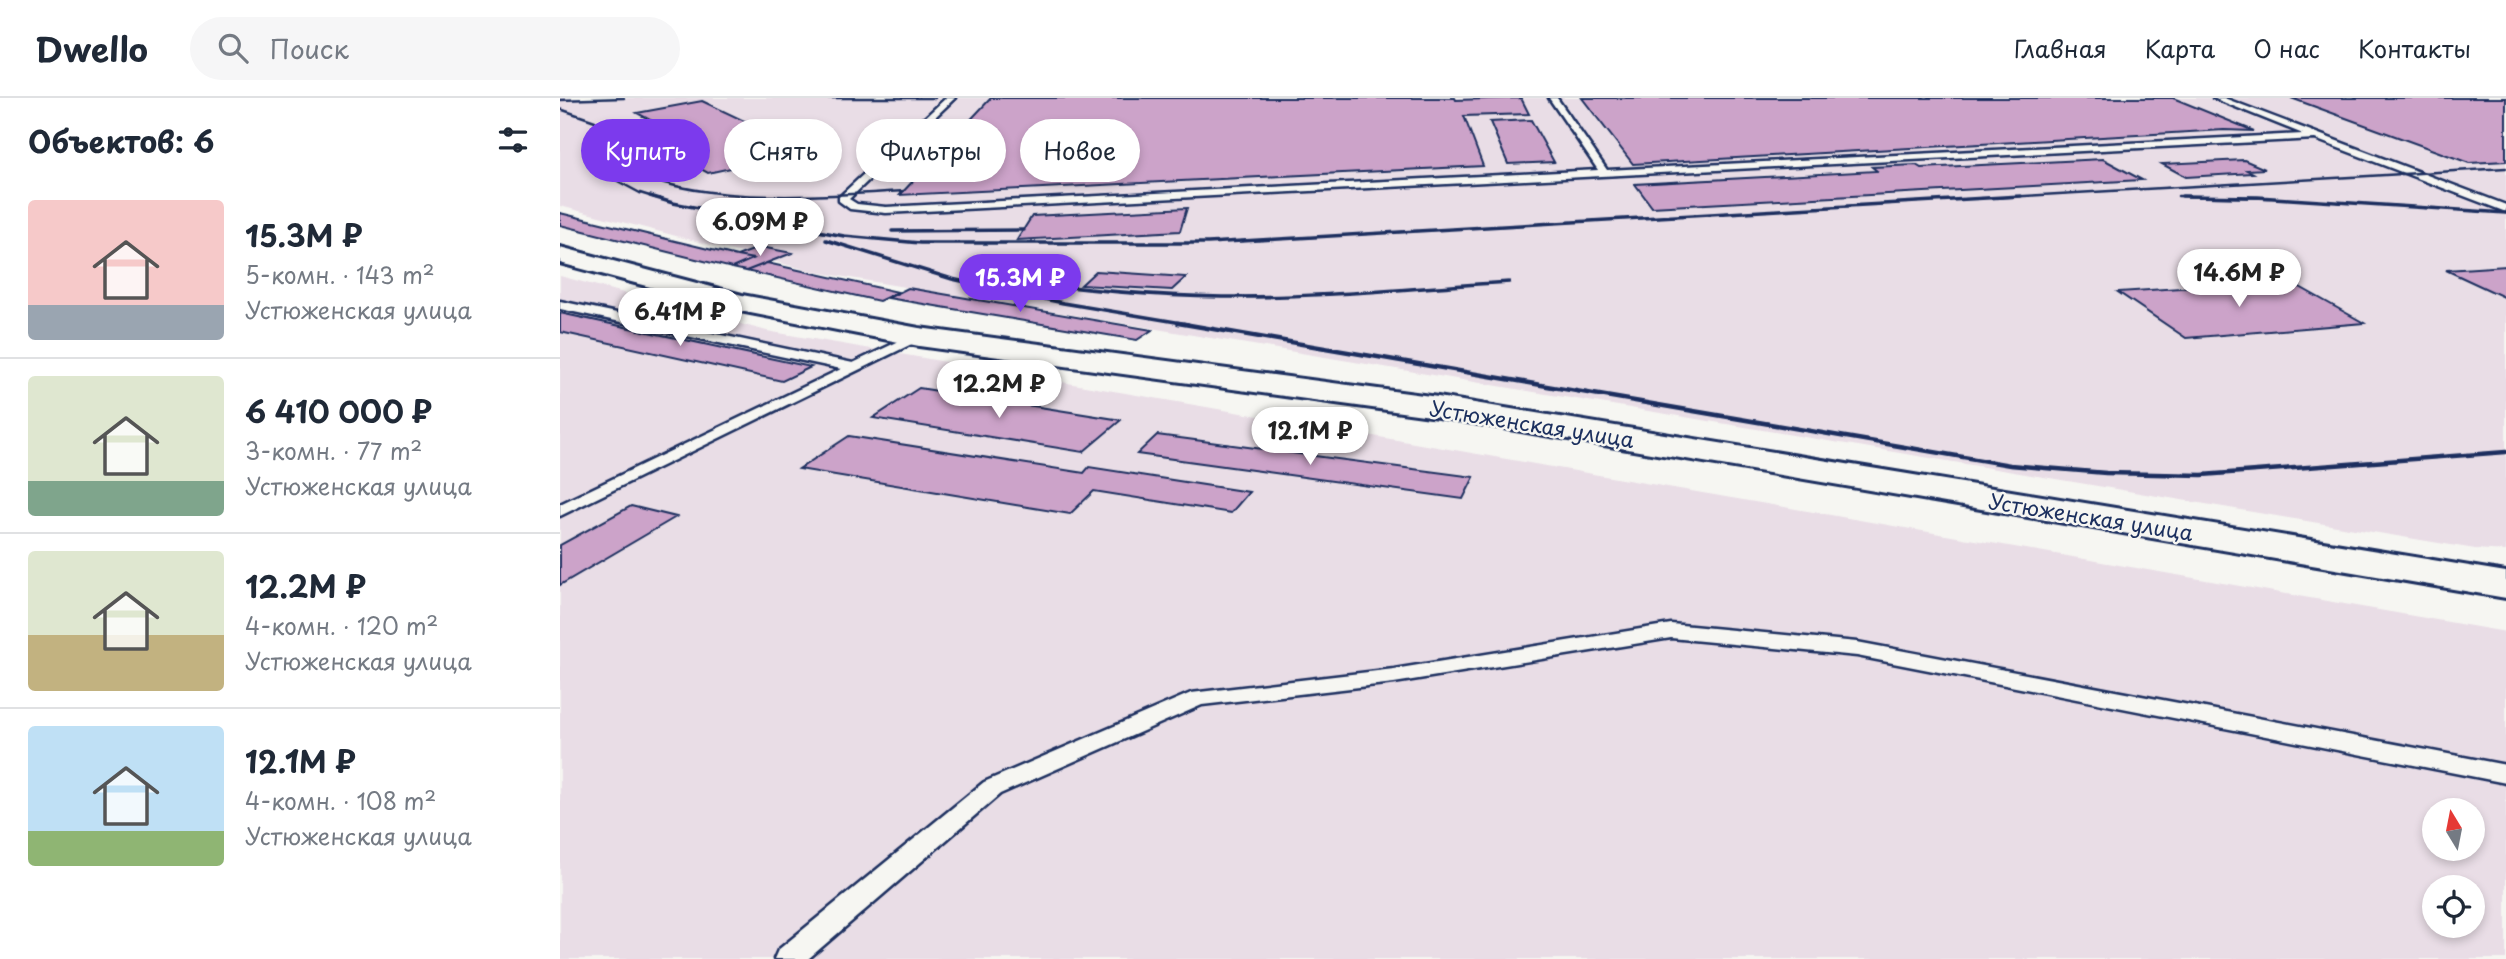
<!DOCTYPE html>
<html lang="ru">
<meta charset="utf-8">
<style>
:root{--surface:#fff;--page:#f6f6f7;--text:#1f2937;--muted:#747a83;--line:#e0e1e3;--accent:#7c3aed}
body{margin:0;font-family:"Playpen Sans",sans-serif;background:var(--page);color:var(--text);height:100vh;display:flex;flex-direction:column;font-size:26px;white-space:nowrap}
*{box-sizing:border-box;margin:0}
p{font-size:23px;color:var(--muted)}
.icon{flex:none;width:38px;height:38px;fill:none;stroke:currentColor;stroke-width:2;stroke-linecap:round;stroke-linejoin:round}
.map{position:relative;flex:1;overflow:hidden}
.details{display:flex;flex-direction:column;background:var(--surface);width:560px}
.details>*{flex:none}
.guide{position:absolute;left:21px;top:21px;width:665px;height:63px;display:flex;gap:14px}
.needle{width:46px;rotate:350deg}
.buttons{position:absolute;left:1862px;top:700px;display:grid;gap:14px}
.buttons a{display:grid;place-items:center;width:63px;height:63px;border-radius:50%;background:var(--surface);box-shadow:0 4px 10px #0003;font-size:35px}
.price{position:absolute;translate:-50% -60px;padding:0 16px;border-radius:24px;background:#fff;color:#222;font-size:23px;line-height:46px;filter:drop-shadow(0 2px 4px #0008)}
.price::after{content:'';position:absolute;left:50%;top:42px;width:21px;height:16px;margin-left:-10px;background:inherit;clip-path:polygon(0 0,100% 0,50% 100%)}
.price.current{background:var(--accent);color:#fff}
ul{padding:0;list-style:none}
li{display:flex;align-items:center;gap:21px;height:175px;padding:0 28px}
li+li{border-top:2px solid var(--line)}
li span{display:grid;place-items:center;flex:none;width:196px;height:140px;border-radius:7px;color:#555}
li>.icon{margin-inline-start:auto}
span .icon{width:84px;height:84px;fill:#fffc;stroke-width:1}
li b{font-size:30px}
h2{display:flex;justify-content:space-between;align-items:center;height:84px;padding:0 28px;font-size:30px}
.chip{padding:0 24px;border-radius:32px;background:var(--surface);box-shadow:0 4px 10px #0003;font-size:24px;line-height:63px}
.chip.current{background:var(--accent);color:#fff}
header{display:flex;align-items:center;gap:42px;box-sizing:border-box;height:98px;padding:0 35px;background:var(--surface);border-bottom:2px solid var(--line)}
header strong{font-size:33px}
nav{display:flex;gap:38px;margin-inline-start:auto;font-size:24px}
.search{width:490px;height:63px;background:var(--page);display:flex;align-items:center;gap:18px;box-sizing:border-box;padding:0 24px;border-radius:38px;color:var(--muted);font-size:26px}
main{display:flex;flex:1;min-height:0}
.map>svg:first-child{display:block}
.built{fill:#e9dde6;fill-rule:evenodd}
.building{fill:#cca3c9;stroke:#1b2f5e;stroke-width:2}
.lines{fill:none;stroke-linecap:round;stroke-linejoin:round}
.service-casing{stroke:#1b2f5e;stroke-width:5}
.secondary-casing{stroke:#1b2f5e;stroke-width:6}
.service{fill:#f6f6f2;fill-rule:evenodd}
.secondary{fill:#f6f6f2;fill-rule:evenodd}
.rail-far2{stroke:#1b2f5e;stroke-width:2.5}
.rail-far1{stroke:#1b2f5e;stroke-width:3.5}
.rail{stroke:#1b2f5e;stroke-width:4.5}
.labels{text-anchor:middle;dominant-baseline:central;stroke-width:5;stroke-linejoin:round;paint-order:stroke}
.street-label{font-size:21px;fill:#1b2f5e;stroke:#f6f6f2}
</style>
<header>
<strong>Dwello</strong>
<div class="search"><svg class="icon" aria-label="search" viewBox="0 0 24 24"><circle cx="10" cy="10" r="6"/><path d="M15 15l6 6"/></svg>Поиск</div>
<nav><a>Главная</a><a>Карта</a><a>О нас</a><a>Контакты</a></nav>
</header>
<main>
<section class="details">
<h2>Объектов: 6<svg class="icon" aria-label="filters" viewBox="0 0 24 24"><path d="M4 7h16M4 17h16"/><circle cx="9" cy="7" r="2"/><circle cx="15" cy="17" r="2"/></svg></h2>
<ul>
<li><span style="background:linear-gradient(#f6c9c9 75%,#9aa5b1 0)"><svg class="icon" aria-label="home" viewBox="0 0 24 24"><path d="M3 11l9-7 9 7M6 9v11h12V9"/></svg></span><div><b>15.3M ₽</b><p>5-комн. · 143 m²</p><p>Устюженская улица</p></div></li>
<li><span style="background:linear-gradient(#dfe7d0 75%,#7fa58c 0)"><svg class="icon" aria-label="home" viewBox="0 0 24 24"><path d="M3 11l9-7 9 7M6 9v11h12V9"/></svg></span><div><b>6 410 000 ₽</b><p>3-комн. · 77 m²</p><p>Устюженская улица</p></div></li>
<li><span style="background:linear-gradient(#dfe7d0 60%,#c2b280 0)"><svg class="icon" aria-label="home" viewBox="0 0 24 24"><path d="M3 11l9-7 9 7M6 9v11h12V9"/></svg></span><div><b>12.2M ₽</b><p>4-комн. · 120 m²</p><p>Устюженская улица</p></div></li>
<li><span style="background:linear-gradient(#bfe0f5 75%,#8fb573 0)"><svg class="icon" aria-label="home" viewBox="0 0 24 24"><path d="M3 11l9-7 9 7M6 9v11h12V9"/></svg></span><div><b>12.1M ₽</b><p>4-комн. · 108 m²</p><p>Устюженская улица</p></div></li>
</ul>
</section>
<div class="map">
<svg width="1946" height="861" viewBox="0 0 1946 861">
<rect width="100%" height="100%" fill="#f6f6f2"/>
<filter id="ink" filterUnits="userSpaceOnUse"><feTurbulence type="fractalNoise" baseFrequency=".0143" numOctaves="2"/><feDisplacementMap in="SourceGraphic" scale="14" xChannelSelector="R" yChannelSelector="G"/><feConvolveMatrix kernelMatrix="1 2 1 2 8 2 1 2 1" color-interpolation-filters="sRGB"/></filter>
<g filter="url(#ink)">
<!-- built -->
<path class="built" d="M0 0H1946V453L1915 451 255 174 0 108Z
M0 178 207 233 1946 534V861H0ZM1874 712H1913V751H1874ZM1874 789H1913V828H1874Z"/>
<!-- building -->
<path class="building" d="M431 0H895L896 2 961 0 969 16 904 18 923 68 340 97Z
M1022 0H1613L1694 33 1664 32 1073 66Z
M1731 0H1946V63L1909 65Z
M142 3 248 53 148 75 110 54 139 48 77 15Z
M971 22 994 64 948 66 930 24Z
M1543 61 1582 82 1092 109 1075 86 1317 73 1312 69 1356 67 1361 70Z
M1684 62 1705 71 1687 72 1693 75 1626 79 1602 66Z
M627 110 620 133 457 142 472 118Z
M0 115 177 158 193 161 172 170 0 127Z
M201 149 232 155 186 173 172 170 193 161 177 158Z
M207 165 338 194 319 203 186 173Z
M1946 168V200L1886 172Z
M536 173 626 179 612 192 521 187Z
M1729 183 1804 225 1626 240 1558 194Z
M348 190 592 232 577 242 328 200Z
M0 215 251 269 222 283 0 234Z
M359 290 561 322 523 354 313 320Z
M597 337 914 379 903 401 577 356Z
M289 338 524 375 529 369 689 394 671 415 534 393 510 416 239 371Z
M71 408 116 419 0 487V447Z"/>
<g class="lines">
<!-- service casing -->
<g class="service-casing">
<path id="service" d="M386 0H395L289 101 297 106 326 109 1038 72 989 0H997L1047 72 1743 36 1653 0H1664L1946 107V114L1755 41 326 115 290 111 279 103V99Z
M0 203 293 265 354 236H364L366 239 0 418V406L281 271 0 211Z
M1111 526 1297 544 1946 667V685L1297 558 1111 540 834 585 642 607 440 696 248 861H214L218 852 424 684 631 595 834 571Z"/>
</g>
<!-- secondary casing -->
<g class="secondary-casing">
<path id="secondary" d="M0 149 182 197 359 230 878 299 1946 474V500L878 319 359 248 180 213 0 165Z"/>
</g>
<!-- service -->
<use href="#service" class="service"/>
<!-- secondary -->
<use href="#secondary" class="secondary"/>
<!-- rail-far2 -->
<path class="rail-far2" d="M256 0H375
M0 2 64 0
M0 11 35 23 42 44 43 62 52 80 80 95 96 100
M44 47C88 115 271 97 344 93
M1618 98 1710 100
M1430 100 1946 70"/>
<!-- rail-far1 -->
<path class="rail-far1" d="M90 98 113 105 284 138 360 145H648L1461 98
M1622 98 1698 99 1946 115
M332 133 464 132
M266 142 392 181 503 205 628 226
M414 176C496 189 579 198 662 199 758 200 854 190 949 184"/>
<!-- rail -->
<path class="rail" d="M618 225 1450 367 1546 375 1642 377 1946 354"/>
</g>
</g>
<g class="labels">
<!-- street labels -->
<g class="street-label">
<text transform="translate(972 325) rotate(9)">Устюженская улица</text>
<text transform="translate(1531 418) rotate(9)">Устюженская улица</text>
</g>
</g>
</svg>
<div class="buttons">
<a><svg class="needle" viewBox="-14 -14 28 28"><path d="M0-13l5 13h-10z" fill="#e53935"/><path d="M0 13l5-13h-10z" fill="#747a83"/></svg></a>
<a><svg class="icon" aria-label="locate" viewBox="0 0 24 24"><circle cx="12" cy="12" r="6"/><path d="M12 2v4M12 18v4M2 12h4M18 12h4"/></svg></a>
</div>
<b class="price" style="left:200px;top:160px">6.09M ₽</b>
<b class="price" style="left:1679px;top:211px">14.6M ₽</b>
<b class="price current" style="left:460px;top:216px">15.3M ₽</b>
<b class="price" style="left:120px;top:250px">6.41M ₽</b>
<b class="price" style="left:439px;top:322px">12.2M ₽</b>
<b class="price" style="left:750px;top:369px">12.1M ₽</b>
<div class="guide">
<a class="chip current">Купить</a>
<a class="chip">Снять</a>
<a class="chip">Фильтры</a>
<a class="chip">Новое</a>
</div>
</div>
</main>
